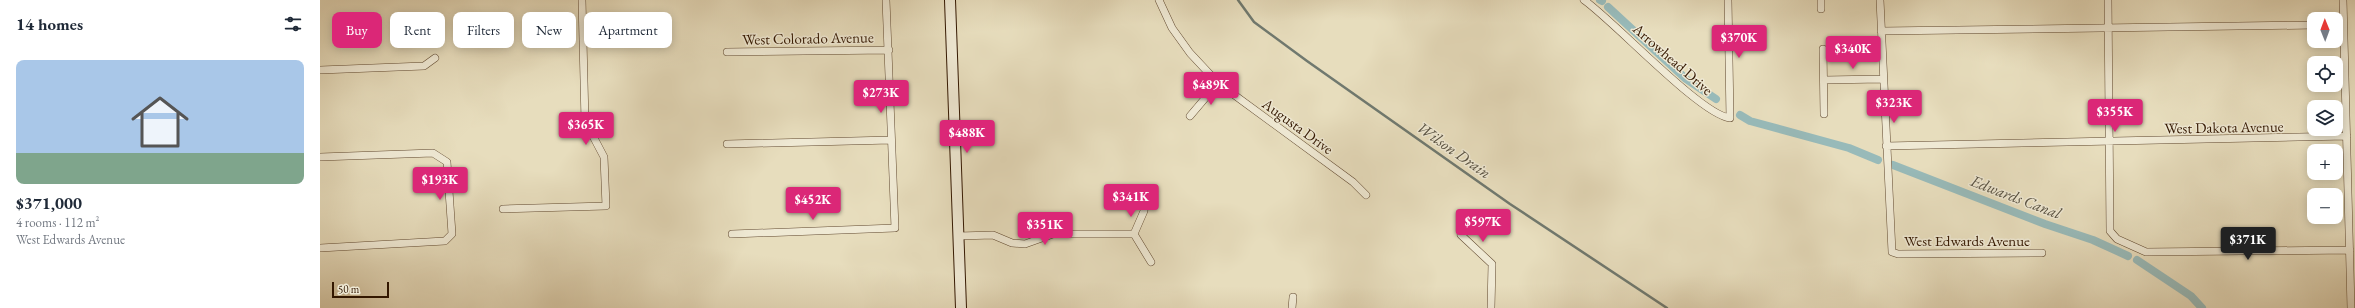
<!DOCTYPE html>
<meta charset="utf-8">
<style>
:root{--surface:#fff;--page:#f6f6f7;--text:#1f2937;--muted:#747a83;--accent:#db2777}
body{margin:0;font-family:"EB Garamond",serif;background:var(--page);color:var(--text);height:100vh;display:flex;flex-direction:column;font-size:15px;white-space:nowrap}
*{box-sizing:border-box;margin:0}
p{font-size:13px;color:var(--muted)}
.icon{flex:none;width:22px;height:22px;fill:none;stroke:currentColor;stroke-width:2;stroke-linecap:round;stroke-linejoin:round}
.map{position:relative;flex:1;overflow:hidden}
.drawer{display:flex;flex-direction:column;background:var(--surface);width:320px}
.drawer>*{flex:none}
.hud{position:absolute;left:12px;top:12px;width:380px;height:36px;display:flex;gap:8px}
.needle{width:26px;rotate:359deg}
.tools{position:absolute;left:1987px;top:12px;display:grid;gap:8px}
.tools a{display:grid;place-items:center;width:36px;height:36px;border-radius:8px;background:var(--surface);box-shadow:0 2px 10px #0003;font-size:20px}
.scale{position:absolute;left:12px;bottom:10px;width:57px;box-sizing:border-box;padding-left:4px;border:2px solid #331700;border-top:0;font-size:11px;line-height:14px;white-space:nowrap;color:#331700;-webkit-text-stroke:3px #efe9d4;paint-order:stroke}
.price{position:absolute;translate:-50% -34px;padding:0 9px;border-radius:4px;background:var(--accent);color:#fff;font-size:13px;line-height:26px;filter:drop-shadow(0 1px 2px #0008)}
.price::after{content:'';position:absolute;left:50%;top:24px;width:12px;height:9px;margin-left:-6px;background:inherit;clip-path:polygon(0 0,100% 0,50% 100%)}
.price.current{background:#222;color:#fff}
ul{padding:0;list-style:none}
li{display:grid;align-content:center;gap:8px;height:212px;padding:0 16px}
li span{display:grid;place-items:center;height:124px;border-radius:8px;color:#555}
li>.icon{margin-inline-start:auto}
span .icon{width:72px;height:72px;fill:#fffc;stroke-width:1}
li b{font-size:17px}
h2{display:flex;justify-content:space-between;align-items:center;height:48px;padding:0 16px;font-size:17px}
.pill{padding:0 14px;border-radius:8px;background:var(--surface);box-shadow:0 2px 10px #0003;font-size:14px;line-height:36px}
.pill.current{background:var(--accent);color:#fff}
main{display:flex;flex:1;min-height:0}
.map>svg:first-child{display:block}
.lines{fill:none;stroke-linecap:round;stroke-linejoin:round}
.stream{stroke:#70796f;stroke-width:2.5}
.canal{stroke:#98bab9;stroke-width:8}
.street-casing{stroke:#60482f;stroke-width:8}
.secondary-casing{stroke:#331700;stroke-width:12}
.street{stroke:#efe9d4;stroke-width:7}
.secondary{stroke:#efe9d4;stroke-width:10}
.labels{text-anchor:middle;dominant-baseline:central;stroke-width:3;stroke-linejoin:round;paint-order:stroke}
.street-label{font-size:15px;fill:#331700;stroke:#efe9d4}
.water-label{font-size:16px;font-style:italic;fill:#565041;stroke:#efe9d4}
</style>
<main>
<section class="drawer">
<h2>14 homes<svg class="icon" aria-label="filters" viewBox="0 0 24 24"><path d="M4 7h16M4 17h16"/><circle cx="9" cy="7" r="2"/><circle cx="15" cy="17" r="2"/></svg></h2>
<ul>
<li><span style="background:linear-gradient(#a9c7e8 75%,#7fa58c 0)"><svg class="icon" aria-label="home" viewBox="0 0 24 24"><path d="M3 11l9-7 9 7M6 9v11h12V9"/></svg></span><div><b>$371,000</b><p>4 rooms · 112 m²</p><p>West Edwards Avenue</p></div></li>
</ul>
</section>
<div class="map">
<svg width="2035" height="308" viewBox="0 0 2035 308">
<rect width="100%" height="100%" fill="#e7ddbd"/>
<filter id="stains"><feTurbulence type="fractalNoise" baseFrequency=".005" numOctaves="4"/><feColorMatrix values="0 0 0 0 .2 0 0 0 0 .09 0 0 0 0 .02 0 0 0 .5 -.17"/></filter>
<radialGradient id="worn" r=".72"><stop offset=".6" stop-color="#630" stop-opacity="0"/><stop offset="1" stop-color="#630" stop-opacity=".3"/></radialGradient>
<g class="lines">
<!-- stream -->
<path class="stream" d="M918 0 934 22 987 61 1190 204 1347 308"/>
<!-- canal -->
<path class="canal" d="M1280 0 1282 1
M1288 7 1366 79 1396 99
M1420 115 1430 121 1529 148 1558 160
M1573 165 1725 224 1773 240 1808 256
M1817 260 1871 296 1882 308"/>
<!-- street casing -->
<g class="street-casing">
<path id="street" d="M839 0 852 28 870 53 898 83 1033 182 1046 195
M1264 0C1295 22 1381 115 1410 118L1408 0
M1560 0 1572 252 1578 254 1722 253
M1788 0 1790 231 1797 239 1826 252 2030 250
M2023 0 2031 308
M1501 9V0
M1561 31 1994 25
M1503 49 1504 114
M407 52 569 50
M0 70 104 66 115 58
M1504 80 1562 79
M870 116 898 83
M407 144 571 140
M1566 146 2027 136
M0 157 113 153 127 162 132 234 125 241 0 248
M183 209 286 206 284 157 265 121 262 0
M412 234 575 228 566 0
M814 234 831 262
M814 234 824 211
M1141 235 1172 264 1171 308
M639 236 673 235 692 243 705 244 733 234H814
M972 308 973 297"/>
</g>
<!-- secondary casing -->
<g class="secondary-casing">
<path id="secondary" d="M630 0 641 308"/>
</g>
<!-- street -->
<use href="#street" class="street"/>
<!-- secondary -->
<use href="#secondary" class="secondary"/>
</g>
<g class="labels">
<!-- street labels -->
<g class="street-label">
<text transform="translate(488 38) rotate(-1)">West Colorado Avenue</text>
<text transform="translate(1353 59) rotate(41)">Arrowhead Drive</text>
<text transform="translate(978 126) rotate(36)">Augusta Drive</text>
<text transform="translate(1904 127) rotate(-1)">West Dakota Avenue</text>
<text x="1647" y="240">West Edwards Avenue</text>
</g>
<!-- water labels -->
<g class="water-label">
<text transform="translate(1134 150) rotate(35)">Wilson Drain</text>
<text transform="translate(1696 197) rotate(21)">Edwards Canal</text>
</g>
</g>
<rect width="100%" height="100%" filter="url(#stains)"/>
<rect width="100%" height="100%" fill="url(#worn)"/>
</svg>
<div class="tools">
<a><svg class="needle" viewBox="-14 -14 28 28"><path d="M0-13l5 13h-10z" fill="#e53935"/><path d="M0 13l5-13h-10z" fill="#747a83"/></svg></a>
<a><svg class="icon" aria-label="locate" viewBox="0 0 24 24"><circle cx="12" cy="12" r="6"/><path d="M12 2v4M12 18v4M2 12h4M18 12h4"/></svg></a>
<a><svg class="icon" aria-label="layers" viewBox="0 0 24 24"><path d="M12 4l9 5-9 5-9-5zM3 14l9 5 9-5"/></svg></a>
<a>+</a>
<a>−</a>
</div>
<div class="scale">50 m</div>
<b class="price" style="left:1419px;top:59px">$370K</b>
<b class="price" style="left:1533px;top:70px">$340K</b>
<b class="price" style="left:891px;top:106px">$489K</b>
<b class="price" style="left:561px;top:114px">$273K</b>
<b class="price" style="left:1574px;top:124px">$323K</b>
<b class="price" style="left:1795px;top:133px">$355K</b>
<b class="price" style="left:266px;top:146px">$365K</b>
<b class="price" style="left:647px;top:154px">$488K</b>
<b class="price" style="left:120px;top:201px">$193K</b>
<b class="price" style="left:811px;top:218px">$341K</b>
<b class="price" style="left:493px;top:221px">$452K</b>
<b class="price" style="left:1163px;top:243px">$597K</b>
<b class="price" style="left:725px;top:246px">$351K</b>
<b class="price current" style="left:1928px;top:261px">$371K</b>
<div class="hud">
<a class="pill current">Buy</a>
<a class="pill">Rent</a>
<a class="pill">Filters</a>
<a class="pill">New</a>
<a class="pill">Apartment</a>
</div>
</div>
</main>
